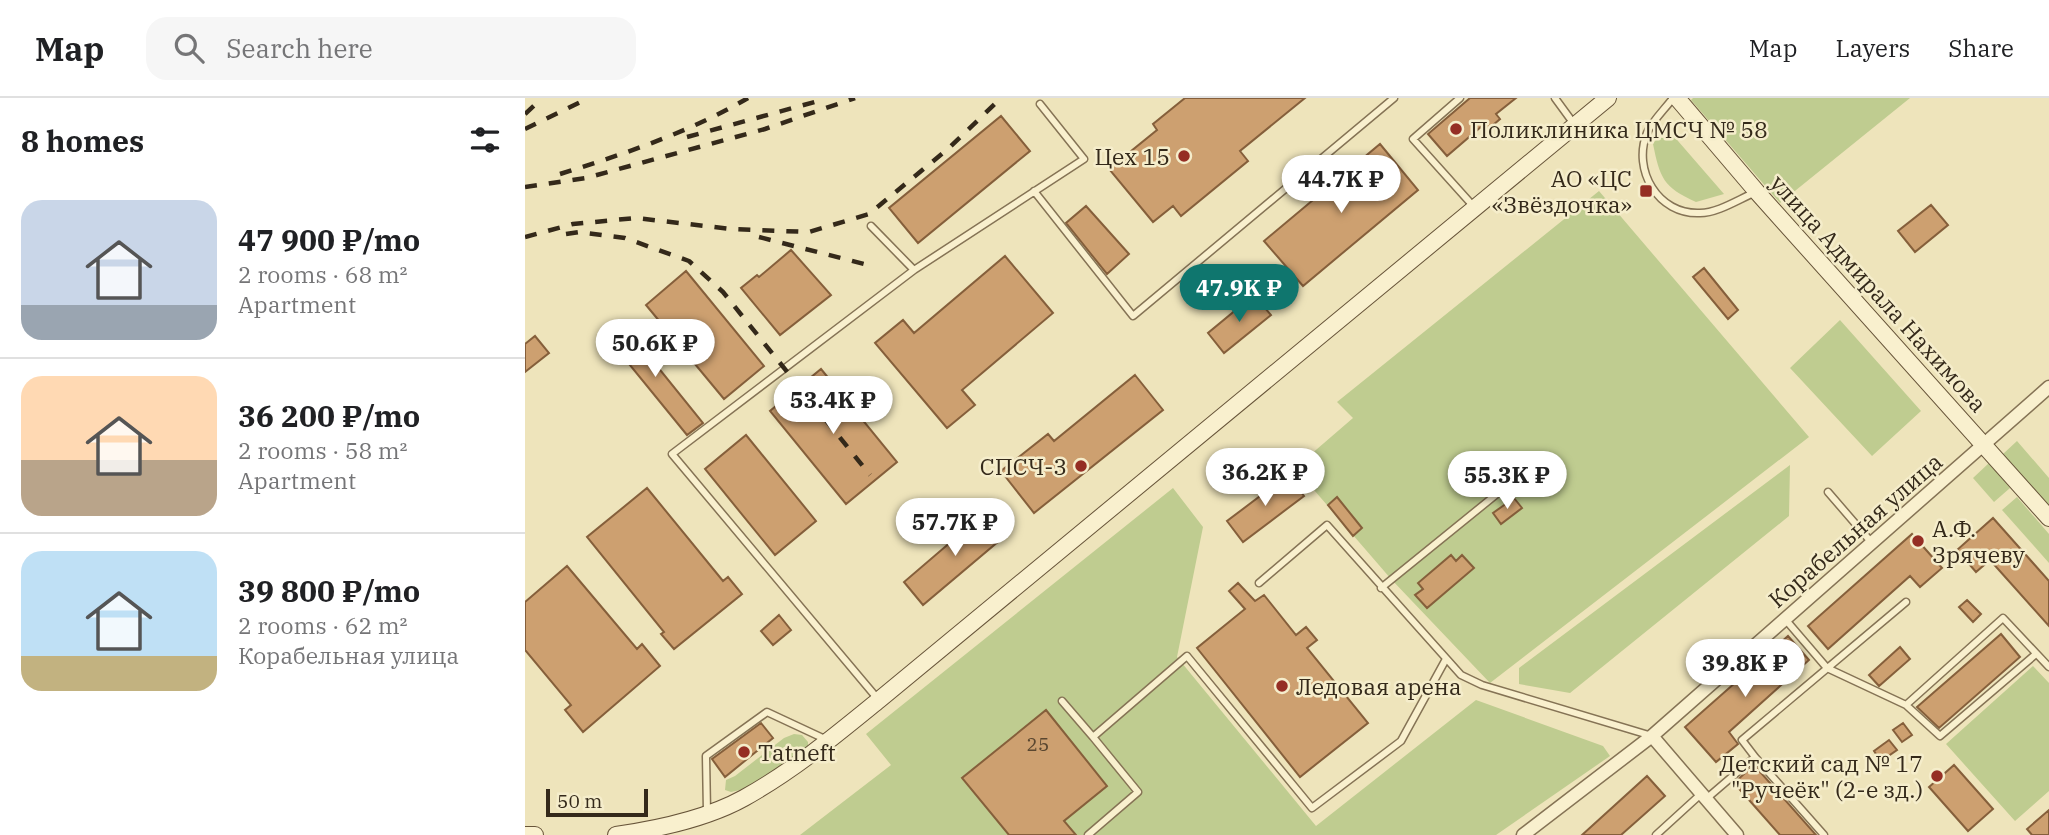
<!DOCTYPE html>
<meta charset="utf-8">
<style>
:root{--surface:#fff;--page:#f6f6f6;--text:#202124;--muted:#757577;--line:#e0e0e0;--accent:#0f766e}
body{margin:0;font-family:"IBM Plex Serif",serif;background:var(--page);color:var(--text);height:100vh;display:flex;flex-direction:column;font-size:26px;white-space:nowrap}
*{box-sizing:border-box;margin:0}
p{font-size:23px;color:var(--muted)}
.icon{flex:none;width:38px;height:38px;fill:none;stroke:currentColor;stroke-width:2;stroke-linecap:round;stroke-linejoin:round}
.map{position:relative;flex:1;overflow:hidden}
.sheet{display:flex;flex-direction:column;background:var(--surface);width:525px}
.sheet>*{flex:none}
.scale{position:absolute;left:21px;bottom:18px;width:102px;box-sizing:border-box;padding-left:7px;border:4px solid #34291a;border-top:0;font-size:19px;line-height:24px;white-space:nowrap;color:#34291a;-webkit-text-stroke:5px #f5edcb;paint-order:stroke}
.price{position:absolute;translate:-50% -60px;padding:0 16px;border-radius:24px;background:#fff;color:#222;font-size:23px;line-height:46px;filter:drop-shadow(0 2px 4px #0008)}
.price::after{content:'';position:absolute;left:50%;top:42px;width:21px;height:16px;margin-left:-10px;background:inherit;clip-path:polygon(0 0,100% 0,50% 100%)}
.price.selected{background:var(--accent);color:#fff}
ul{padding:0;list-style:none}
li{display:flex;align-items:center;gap:21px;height:175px;padding:0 21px}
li+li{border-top:2px solid var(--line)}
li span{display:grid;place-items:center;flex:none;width:196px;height:140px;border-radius:21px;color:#555}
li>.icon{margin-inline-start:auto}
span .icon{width:84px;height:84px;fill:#fffc;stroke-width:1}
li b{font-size:30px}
h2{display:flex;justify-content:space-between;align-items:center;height:84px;padding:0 21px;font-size:30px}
header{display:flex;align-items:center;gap:42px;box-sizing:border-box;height:98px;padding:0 35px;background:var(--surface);border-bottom:2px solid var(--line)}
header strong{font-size:33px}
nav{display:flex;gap:38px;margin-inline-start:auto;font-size:24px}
.search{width:490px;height:63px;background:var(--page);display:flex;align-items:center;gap:18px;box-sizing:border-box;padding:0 24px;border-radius:21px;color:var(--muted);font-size:26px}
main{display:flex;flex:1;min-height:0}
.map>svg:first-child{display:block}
.green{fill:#bfcc90}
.building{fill:#cda070;stroke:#855f3b;stroke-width:2}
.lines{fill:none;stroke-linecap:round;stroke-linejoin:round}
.lane-casing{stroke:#857355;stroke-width:9}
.street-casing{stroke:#857355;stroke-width:15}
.secondary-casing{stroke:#675439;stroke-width:18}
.lane{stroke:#f9f0ce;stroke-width:6}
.street{stroke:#f9f0ce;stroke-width:12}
.secondary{stroke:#f9f0ce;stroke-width:16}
.rail{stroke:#34291a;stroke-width:4.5;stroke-dasharray:12 12;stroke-linecap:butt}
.poi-dot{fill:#952e24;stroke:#f5edcb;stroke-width:2.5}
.labels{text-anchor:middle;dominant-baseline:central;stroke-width:5;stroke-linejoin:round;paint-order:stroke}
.number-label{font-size:19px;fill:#5a4730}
.poi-label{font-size:23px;fill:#34291a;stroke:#f5edcb;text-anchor:start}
.street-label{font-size:23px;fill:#34291a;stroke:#f5edcb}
</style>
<header>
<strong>Map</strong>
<div class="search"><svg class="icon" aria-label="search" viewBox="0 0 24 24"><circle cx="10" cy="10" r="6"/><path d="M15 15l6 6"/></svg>Search here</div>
<nav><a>Map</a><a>Layers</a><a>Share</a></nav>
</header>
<main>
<section class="sheet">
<h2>8 homes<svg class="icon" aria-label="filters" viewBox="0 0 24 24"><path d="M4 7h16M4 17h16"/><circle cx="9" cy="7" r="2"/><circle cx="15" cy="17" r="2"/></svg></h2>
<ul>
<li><span style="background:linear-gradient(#c9d6e8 75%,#9aa5b1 0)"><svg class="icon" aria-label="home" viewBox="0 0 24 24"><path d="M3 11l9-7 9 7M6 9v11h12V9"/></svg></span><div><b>47 900 ₽/mo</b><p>2 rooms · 68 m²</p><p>Apartment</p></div></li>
<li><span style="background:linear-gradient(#ffd9b3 60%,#b9a48a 0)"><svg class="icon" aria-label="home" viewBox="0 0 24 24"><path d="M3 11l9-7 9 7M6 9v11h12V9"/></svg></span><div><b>36 200 ₽/mo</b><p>2 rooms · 58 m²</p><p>Apartment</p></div></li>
<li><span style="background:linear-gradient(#bfe0f5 75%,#c2b280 0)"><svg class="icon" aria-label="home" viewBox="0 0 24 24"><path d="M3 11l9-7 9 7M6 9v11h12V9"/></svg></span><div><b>39 800 ₽/mo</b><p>2 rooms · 62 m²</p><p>Корабельная улица</p></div></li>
</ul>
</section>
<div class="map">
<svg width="1524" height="737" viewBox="0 0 1524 737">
<rect width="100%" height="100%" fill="#eee4bb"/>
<!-- green -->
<path class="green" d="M1168 0H1385L1255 105 1166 2Z
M1140 28 1199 96 1171 104C1138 89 1135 80 1128 46Z
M1074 93 1284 339 965 585 866 481 770 370 828 320 812 304Z
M1315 222 1396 313 1347 358 1265 270Z
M1492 343 1524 380V410L1478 356Z
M1464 365 1485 390 1469 404 1448 380Z
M1265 367 1264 418 1045 595 994 586V570Z
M648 390 678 429 652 559 791 728 951 602 1078 648 1085 658 971 737H275L366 667 341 636Z
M1492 399 1524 436V465L1477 412Z
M1508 568 1524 585V693L1490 723 1421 646Z
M269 636 277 637 283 644V653L263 669 215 692 206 694 200 692 201 682 210 678 259 640Z"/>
<!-- building -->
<path class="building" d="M660 0H780L715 53 723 63 656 118 648 108 628 124 584 71 632 32 628 26Z
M945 0H991L971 16 975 21 961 33 957 28 922 58 903 36Z
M476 18 505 53 393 145 364 110Z
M855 46 893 92 778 188 739 143Z
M1406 107 1423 127 1390 154 1373 133Z
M561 108 604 156 582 176 541 125Z
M266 152 306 197 255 237 216 190 232 177 234 179Z
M480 158 528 215 437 292 450 307 422 330 350 245 378 222 389 235Z
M1179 170 1213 212 1203 221 1168 179Z
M161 173 239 268 199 301 121 207Z
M729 197 746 217 699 255 683 235Z
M98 226 178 325 162 337 82 239Z
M10 238 24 255 0 274V246Z
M296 271 372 364 321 406 245 313Z
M610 277 638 312 509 415 476 373 523 336 529 343Z
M221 337 291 423 250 457 180 371Z
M763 377 779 398 718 444 702 423Z
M122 390 198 483 203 479 217 496 149 551 136 536 139 534 62 439Z
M812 399 837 430 828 438 803 407Z
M989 400 997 410 976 426 968 415Z
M462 413 481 437 398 507 379 484Z
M1468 420 1524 483V528L1465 462 1451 474 1432 452Z
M1387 436 1417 470 1395 489 1385 478 1303 551 1283 528Z
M926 457 931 463 937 457 949 470 902 510 890 497 898 491 893 485Z
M42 468 112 551 117 546 135 568 58 634 40 612 46 607 0 552V504Z
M713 485 730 503 739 497 771 537 781 529 792 542 782 550 843 625 775 679 672 550 720 511 704 493Z
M1442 502 1456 516 1448 524 1434 509Z
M254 517 266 532 248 547 236 533Z
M1476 536 1495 559 1414 630 1392 609Z
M1263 538 1284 562 1204 634 1213 646 1191 664 1160 629Z
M1375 549 1385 561 1354 588 1344 577Z
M521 612 582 688 539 723 551 737H484L437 680Z
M236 625 248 640 200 679 187 661Z
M1378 625 1387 637 1377 644 1368 632Z
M1364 642 1372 652 1356 663 1349 653Z
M1229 667 1291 737H1255L1209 685Z
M1429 667 1468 711 1443 733 1404 689Z
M1122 678 1140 698 1096 737H1057Z
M1524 712V737H1507L1502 731Z"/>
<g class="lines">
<!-- lane casing -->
<g class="lane-casing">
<path id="lane" d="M935 0 888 41 950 110
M1030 0 1049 26
M1148 0C1140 11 1127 23 1122 35 1107 72 1133 117 1175 115 1193 115 1214 101 1231 94
M509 93 608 218 869 0
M346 128 389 172 147 356 352 600
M389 172 559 61 515 6
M1303 394 1347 445
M734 485 802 427 936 577 957 587 1127 638
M856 490 978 391
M1260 521 1302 570 1381 607
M1511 556 1415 638 1381 607 1478 520 1524 569
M537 603 568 639
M1230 659 1217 642 1381 504
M1181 701 1230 659 1299 737
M182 714 181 658 242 614 302 642
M563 737 613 694 568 639 662 558 787 710 876 643 921 561
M1131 737 1176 696"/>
</g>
<!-- street casing -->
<g class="street-casing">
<path id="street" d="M1127 638 1212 737
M998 737 1127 638 1524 289"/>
</g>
<!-- secondary casing -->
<g class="secondary-casing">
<path id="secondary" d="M1152 0 1232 94 1524 420
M0 737H10
M91 737C133 731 181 721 219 700 268 673 311 637 354 602L1083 0"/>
</g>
<!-- lane -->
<use href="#lane" class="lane"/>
<!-- street -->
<use href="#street" class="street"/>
<!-- secondary -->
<use href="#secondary" class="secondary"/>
<!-- rail -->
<path class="rail" d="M0 16 17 0
M0 31 64 0
M162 39 297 2
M35 76C99 56 165 34 223 0
M0 89 61 80 240 31 330 0
M41 136 54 134 100 140 164 163 198 194 345 377
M0 139 48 126 111 120 206 131 284 134 344 116 424 50 476 0
M234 139 339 166"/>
</g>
<!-- markers -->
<g class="poi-dot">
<circle cx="931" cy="31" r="7"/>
<circle cx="659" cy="58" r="7"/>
<rect x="1114" y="86" width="14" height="14" rx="3.5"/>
<circle cx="556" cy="368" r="7"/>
<circle cx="1393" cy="443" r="7"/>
<circle cx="757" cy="588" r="7"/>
<circle cx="219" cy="654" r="7"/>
<circle cx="1412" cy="678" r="7"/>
</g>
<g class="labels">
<!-- number labels -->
<g class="number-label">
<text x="513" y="646">25</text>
</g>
<!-- poi labels -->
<g class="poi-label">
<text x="945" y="31">Поликлиника ЦМСЧ № 58</text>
<text x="645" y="58" text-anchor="end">Цех 15</text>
<text x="1107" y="80" text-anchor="end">АО «ЦС<tspan x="1107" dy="26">«Звёздочка»</tspan></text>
<text x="542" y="368" text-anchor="end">СПСЧ-3</text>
<text x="1407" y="430">А.Ф.<tspan x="1407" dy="26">Зрячеву</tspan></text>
<text x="771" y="588">Ледовая арена</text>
<text x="233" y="654">Tatneft</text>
<text x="1398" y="665" text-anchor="end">Детский сад № 17<tspan x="1398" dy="26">"Ручеёк" (2-е зд.)</tspan></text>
</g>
<!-- street labels -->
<g class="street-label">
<text transform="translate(1354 195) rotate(48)">улица Адмирала Нахимова</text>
<text transform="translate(1330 432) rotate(-41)">Корабельная улица</text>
</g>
</g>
</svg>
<div class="scale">50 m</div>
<b class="price" style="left:816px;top:117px">44.7K ₽</b>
<b class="price selected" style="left:714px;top:226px">47.9K ₽</b>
<b class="price" style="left:130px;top:281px">50.6K ₽</b>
<b class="price" style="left:308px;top:338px">53.4K ₽</b>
<b class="price" style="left:740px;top:410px">36.2K ₽</b>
<b class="price" style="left:982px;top:413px">55.3K ₽</b>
<b class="price" style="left:430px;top:460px">57.7K ₽</b>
<b class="price" style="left:1220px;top:601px">39.8K ₽</b>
</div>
</main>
